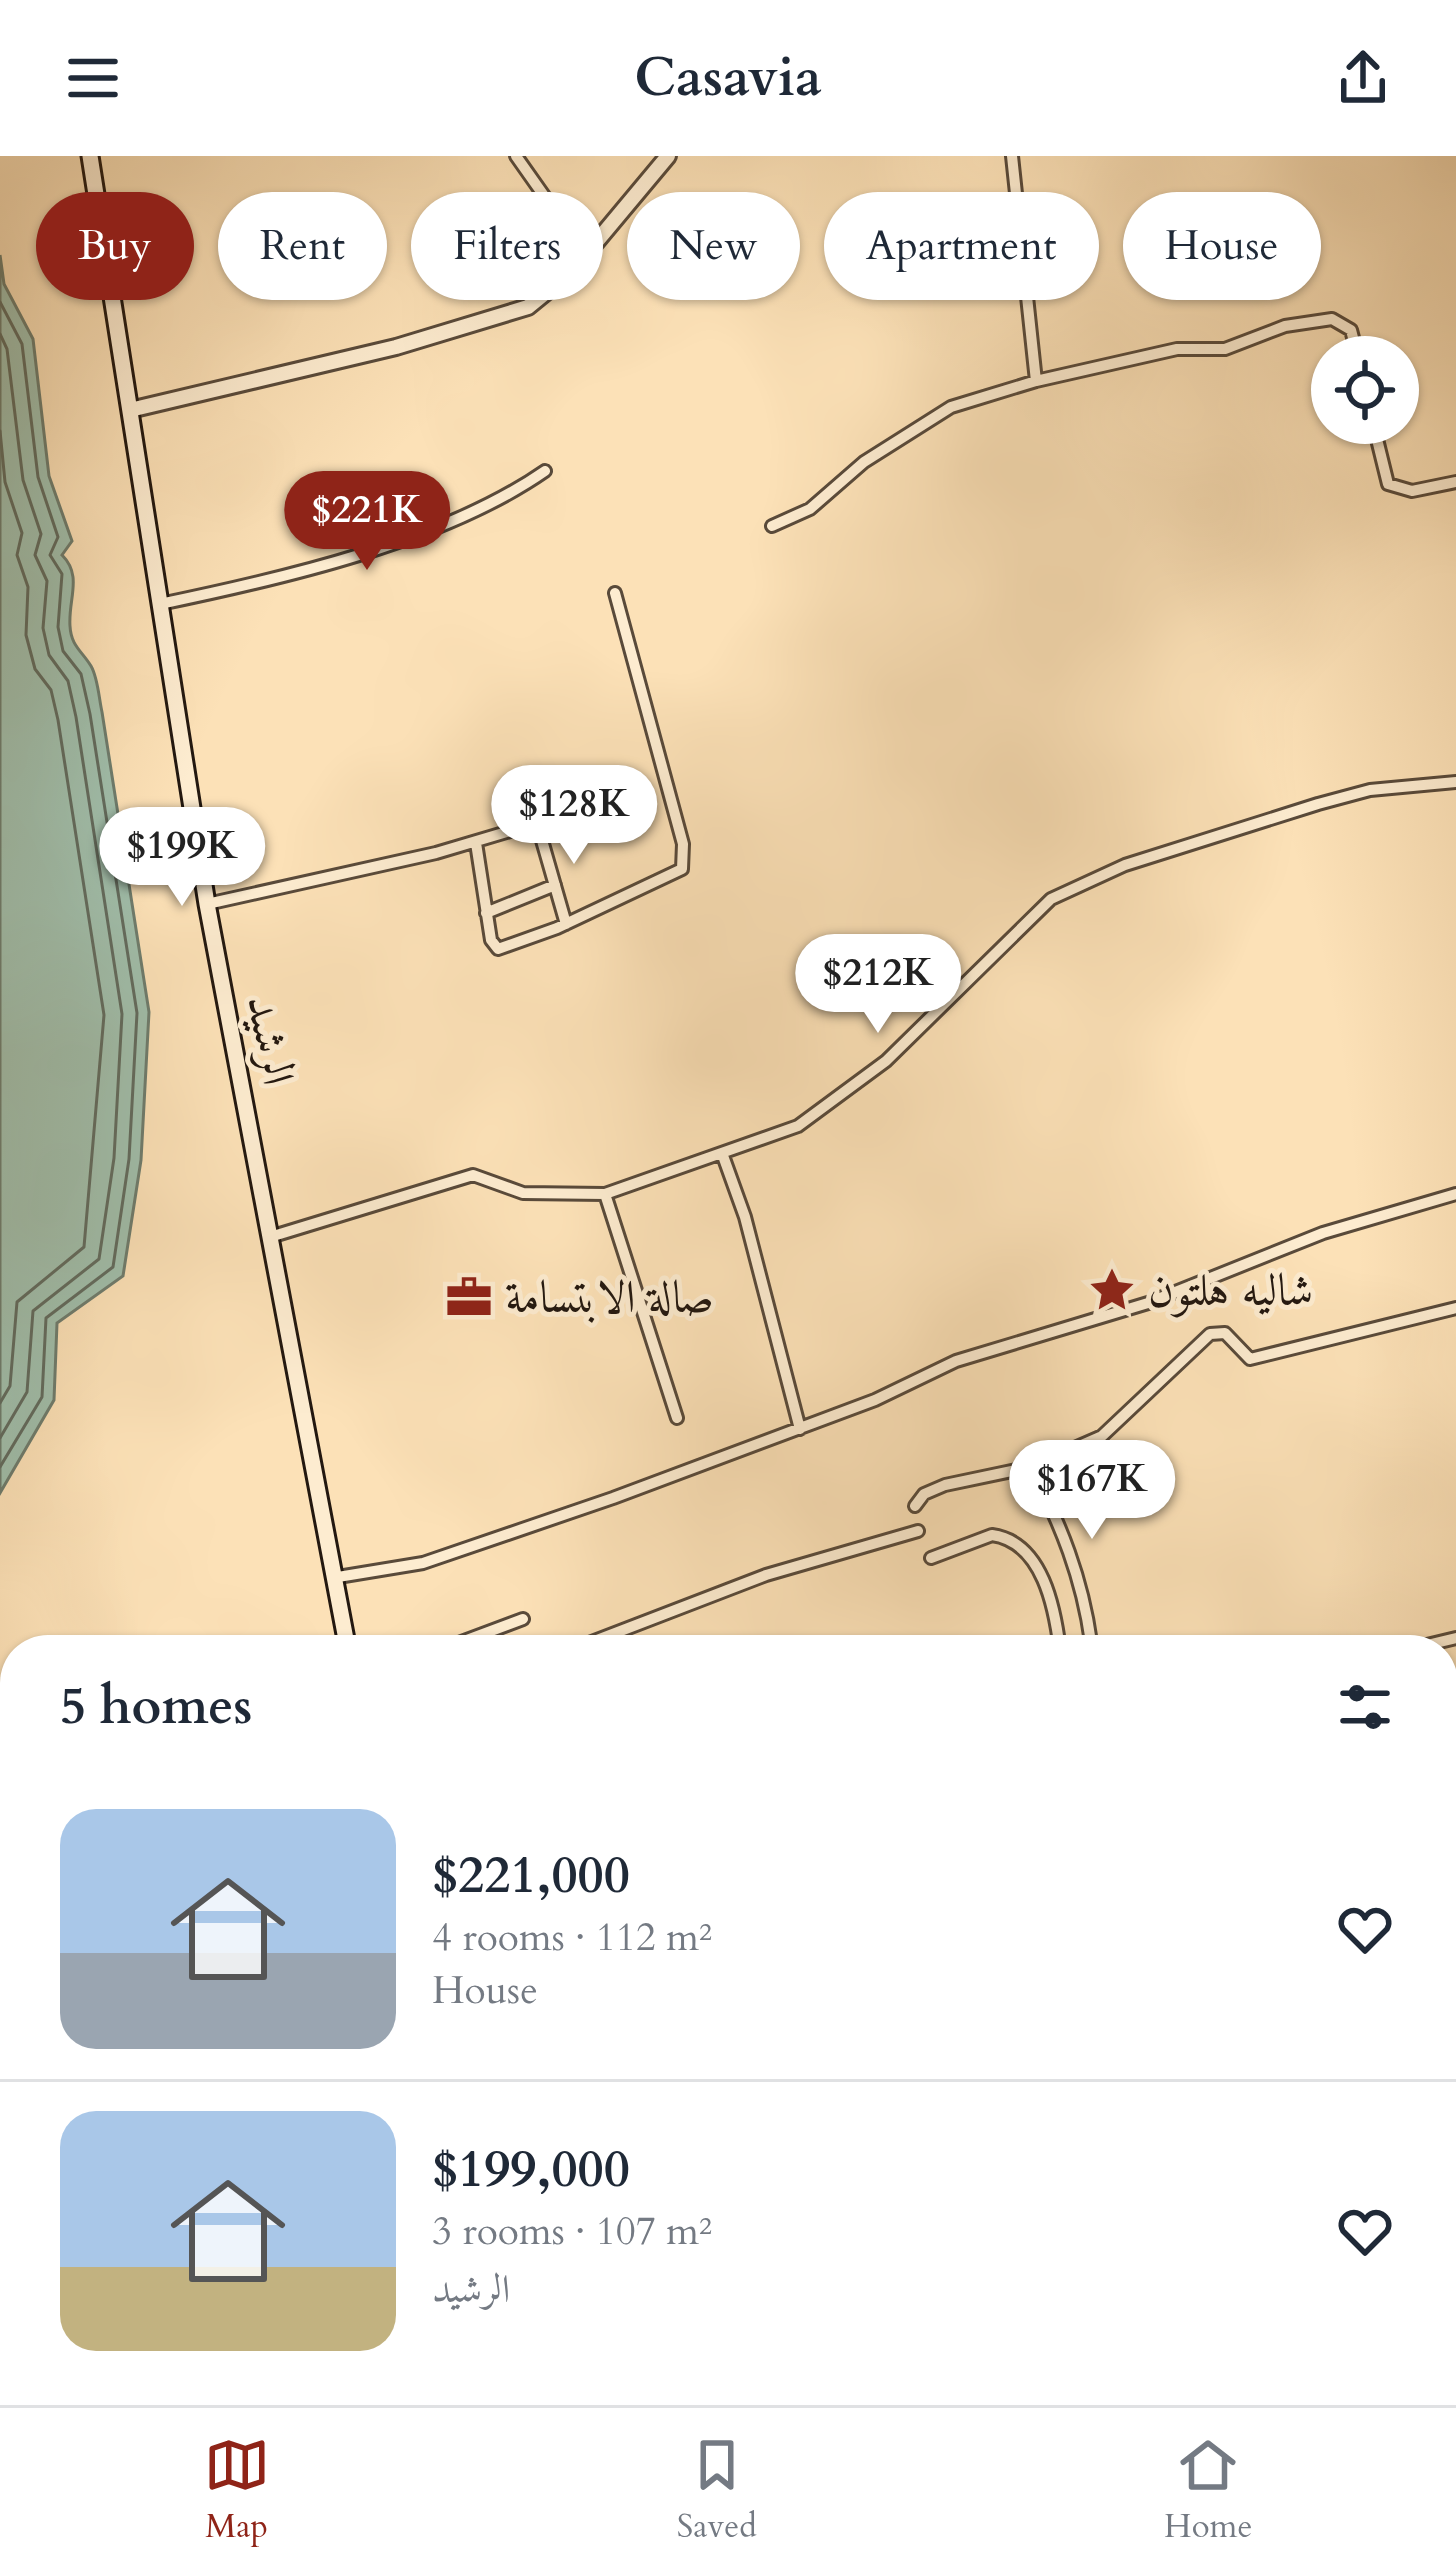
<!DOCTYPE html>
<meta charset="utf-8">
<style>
:root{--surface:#fff;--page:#f2f2f3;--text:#1f2937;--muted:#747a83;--line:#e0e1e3;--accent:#8f2418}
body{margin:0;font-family:Cardo,Amiri,serif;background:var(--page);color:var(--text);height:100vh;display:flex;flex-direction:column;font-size:45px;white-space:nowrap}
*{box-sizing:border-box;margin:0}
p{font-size:39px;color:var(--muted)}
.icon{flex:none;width:66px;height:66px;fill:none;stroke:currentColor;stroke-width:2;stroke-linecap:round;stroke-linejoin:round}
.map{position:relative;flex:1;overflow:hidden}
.panel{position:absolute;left:0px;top:1479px;width:1458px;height:771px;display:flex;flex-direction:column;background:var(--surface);border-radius:48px 48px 0 0;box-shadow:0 3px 9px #0004}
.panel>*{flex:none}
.hud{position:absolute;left:36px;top:36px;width:1386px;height:108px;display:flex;gap:24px}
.fabs{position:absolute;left:1311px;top:180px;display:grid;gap:24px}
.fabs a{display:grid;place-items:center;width:108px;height:108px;border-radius:50%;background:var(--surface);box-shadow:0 3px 9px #0004;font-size:60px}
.price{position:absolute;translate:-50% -102px;padding:0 27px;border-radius:42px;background:#fff;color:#222;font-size:39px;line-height:78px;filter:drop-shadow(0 3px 6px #0008)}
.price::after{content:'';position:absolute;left:50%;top:72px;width:36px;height:27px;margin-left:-18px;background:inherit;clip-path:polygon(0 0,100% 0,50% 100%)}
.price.selected{background:var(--accent);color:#fff}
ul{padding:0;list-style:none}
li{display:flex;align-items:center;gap:36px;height:300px;padding:0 60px}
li+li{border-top:3px solid var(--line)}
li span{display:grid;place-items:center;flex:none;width:336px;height:240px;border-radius:36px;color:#555}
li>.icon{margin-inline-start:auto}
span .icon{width:144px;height:144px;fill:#fffc;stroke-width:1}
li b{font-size:51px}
h2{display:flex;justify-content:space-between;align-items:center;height:144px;padding:0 60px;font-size:51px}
.tag{padding:0 42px;border-radius:54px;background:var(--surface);box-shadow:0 3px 9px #0004;font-size:42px;line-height:108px}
.tag.selected{background:var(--accent);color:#fff}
header{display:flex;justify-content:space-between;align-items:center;height:156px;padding:0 60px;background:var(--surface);font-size:54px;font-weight:800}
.tab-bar{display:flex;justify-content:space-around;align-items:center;height:168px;border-top:3px solid var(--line);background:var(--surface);font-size:33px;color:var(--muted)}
.tab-bar a{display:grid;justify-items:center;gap:6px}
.tab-bar .selected{color:var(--accent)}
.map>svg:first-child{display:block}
.water{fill:#a0beab;stroke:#6e7c6d;stroke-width:3}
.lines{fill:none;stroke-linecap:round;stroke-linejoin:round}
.shore{stroke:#626b5e;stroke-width:3}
.minor-casing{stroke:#594a3a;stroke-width:16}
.tertiary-casing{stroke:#594a3a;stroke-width:20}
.secondary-casing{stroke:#231810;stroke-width:21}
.minor{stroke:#fdecd0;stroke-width:10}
.tertiary{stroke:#fdecd0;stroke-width:14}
.secondary{stroke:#fdecd0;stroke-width:15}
.labels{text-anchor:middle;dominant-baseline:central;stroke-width:10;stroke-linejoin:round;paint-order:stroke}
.street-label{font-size:45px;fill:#231810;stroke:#fdecd0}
.poi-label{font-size:45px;fill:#231810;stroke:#fdecd0;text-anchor:start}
</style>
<header><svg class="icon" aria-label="menu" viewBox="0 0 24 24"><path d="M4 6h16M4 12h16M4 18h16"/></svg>Casavia<svg class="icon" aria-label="share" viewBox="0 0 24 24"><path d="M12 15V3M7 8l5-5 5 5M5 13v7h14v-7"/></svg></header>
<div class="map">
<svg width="1456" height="2249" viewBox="0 0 1456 2249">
<rect width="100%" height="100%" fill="#fce1b7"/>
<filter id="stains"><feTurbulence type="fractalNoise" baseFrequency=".00167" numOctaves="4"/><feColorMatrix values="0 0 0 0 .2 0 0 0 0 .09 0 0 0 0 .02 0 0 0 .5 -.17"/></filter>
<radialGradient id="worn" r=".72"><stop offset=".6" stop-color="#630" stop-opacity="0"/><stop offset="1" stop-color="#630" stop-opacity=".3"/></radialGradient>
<!-- water -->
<path class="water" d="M0 99 4 128 33 183 49 320 72 385 62 399C83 420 68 443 70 470 71 490 82 495 91 510 98 522 99 543 102 556L149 856 141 1004 123 1120 57 1167 54 1244 0 1337Z
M0 1563 15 1635V2235H135L138 2249H0Z"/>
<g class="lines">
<!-- shore -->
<path class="shore" d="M0 146 22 188 38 321 58 381 50 399 62 418 58 471 63 495 81 518 90 558 137 857 129 1003 113 1111 46 1162 42 1241 0 1311
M0 178 7 193 23 324 41 378 35 399 47 425 43 472 49 499 68 525 76 561 122 858 114 1002 99 1103 33 1155 27 1236 0 1282
M0 275 5 326 22 377 17 399 28 431 26 479 35 513 51 534 58 564 104 859 84 1091 17 1146 10 1230 0 1247"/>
<!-- minor casing -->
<g class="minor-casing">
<path id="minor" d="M516 0 547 44 566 56
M1012 0 1036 225
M1373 267 1388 328 1412 335 1456 326
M772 370 810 353 864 306 951 251 1036 225 1177 193H1225L1285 170 1332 163 1351 174 1358 201
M160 448C281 423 443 386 545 315
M476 687 491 784 498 793 557 772 682 713 683 688 615 437
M207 748 436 697 537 667 566 768
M486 757 555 729
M722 997 745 1061 800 1273
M605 1038 677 1262
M270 1081 473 1019 523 1037 605 1038 798 970 886 905 1051 743 1125 709 1318 648 1370 634 1456 626
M1031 1311C1061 1369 1082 1421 1091 1486L1100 1494
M915 1350 924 1338 945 1329 1031 1311 1102 1280 1210 1178 1225 1177 1250 1203 1456 1152
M931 1402 992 1379C1043 1386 1055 1453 1060 1494
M338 1421 423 1407 613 1342 875 1244 956 1205 1148 1147 1323 1077 1456 1038
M440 1494 523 1463
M571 1494 766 1419 918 1375
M1165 1494H1303
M1406 1494 1456 1482
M1443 1642 1456 1638
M1339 2235 1342 2249
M864 2249 881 2235"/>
</g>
<!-- tertiary casing -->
<g class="tertiary-casing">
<path id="tertiary" d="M130 254 396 191 528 151 572 115 668 0"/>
</g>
<!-- secondary casing -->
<g class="secondary-casing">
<path id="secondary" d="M90 0 207 748 348 1494
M1443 1716 1456 1704
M379 2235V2249
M579 2249 598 2235"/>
</g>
<!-- minor -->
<use href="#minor" class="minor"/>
<!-- tertiary -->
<use href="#tertiary" class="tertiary"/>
<!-- secondary -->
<use href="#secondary" class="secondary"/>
</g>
<!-- icons -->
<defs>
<g id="sight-bare" transform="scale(3.6)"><path d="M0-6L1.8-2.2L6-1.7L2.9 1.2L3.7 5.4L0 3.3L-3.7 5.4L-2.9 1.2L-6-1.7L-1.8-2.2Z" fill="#8f2418" stroke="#fdecd0" stroke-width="2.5" paint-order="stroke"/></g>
<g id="office-bare" transform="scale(3.6)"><path d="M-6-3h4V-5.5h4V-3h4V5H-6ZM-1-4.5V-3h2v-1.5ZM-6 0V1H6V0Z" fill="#8f2418" stroke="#fdecd0" stroke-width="2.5" paint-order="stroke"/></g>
</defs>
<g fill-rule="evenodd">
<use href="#sight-bare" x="1112" y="1134"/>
<use href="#office-bare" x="469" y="1141"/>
</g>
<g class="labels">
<!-- street labels -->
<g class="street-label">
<text transform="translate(270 884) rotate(79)">الرشيد</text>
</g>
<!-- poi labels -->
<g class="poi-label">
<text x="1148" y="1134">شاليه هلتون</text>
<text x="505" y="1141">صالة الابتسامة</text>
</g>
</g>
<rect width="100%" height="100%" filter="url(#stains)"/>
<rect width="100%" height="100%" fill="url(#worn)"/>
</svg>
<div class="fabs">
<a><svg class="icon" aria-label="locate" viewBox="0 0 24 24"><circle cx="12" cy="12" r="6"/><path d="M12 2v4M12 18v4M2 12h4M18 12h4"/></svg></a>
</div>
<b class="price selected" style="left:367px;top:417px">$221K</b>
<b class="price" style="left:574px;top:711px">$128K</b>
<b class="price" style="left:182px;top:753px">$199K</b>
<b class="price" style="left:878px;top:880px">$212K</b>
<b class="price" style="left:1092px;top:1386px">$167K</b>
<div class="hud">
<a class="tag selected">Buy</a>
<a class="tag">Rent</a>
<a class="tag">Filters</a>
<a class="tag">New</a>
<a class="tag">Apartment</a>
<a class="tag">House</a>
</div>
<section class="panel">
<h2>5 homes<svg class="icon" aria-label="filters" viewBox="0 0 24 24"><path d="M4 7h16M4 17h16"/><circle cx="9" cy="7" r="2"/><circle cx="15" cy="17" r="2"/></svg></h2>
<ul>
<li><span style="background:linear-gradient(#a9c7e8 60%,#9aa5b1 0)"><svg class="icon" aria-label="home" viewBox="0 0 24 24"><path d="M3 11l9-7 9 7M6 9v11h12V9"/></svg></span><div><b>$221,000</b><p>4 rooms · 112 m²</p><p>House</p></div><svg class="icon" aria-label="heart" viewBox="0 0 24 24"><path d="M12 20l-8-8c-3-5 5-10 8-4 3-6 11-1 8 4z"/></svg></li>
<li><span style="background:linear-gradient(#a9c7e8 65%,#c2b280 0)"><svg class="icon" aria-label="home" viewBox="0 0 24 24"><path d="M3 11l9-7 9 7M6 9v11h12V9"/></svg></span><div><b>$199,000</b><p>3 rooms · 107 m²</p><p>الرشيد</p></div><svg class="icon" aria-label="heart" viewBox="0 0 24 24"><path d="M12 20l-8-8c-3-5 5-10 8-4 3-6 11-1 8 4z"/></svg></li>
</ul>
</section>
</div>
<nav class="tab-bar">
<a class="selected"><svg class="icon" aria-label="map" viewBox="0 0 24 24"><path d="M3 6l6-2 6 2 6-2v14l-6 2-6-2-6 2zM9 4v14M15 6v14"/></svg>Map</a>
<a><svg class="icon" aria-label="saved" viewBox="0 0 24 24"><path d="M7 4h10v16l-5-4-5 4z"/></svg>Saved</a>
<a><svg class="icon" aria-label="home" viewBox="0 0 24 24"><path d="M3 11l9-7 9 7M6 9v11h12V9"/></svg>Home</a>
</nav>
